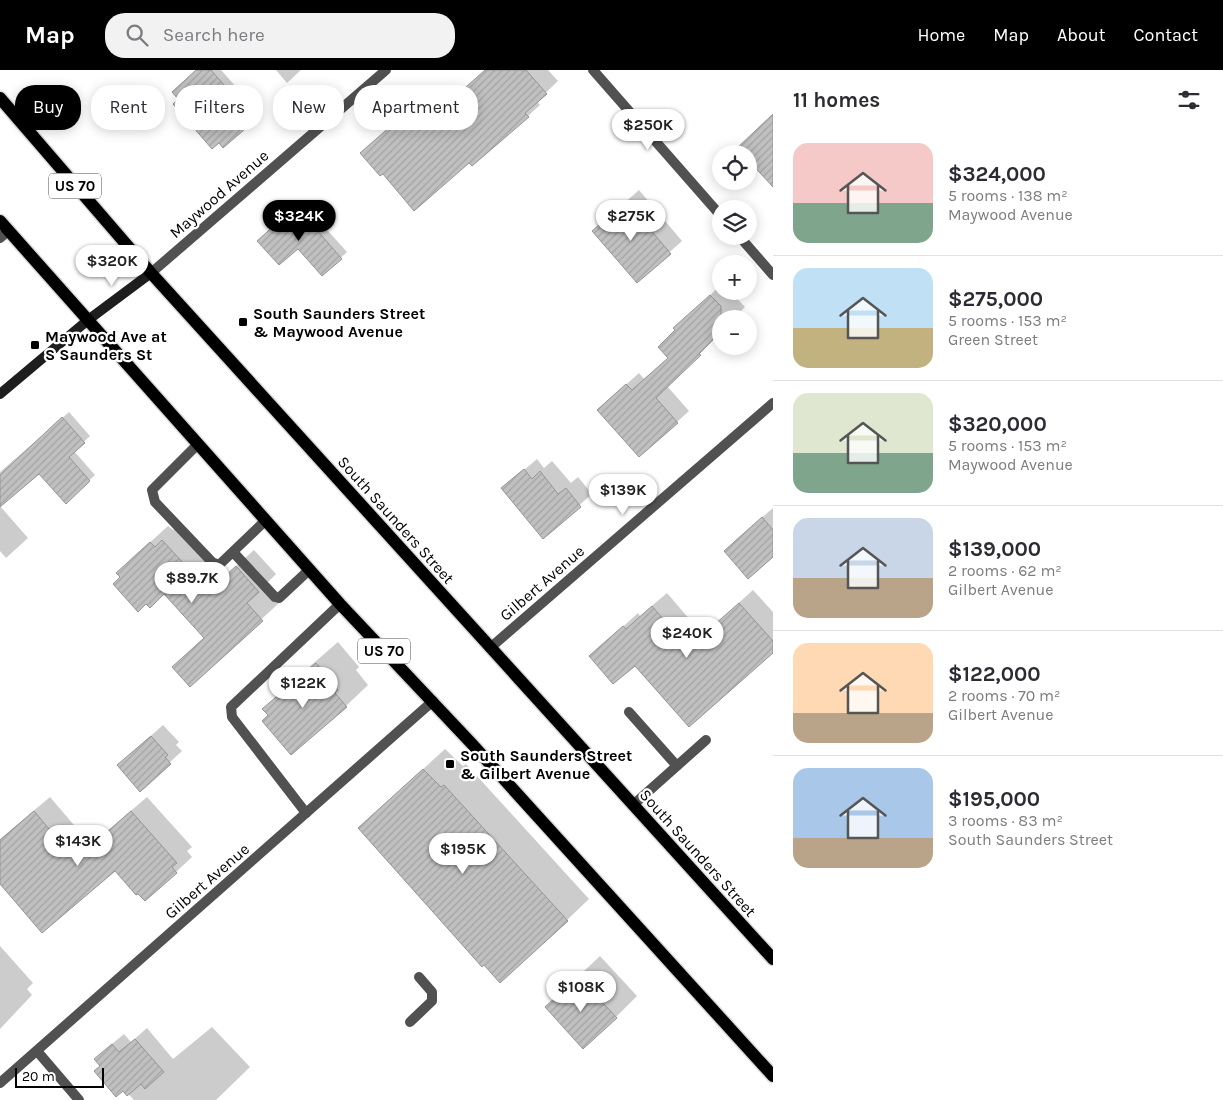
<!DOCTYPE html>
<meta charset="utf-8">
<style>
:root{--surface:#fff;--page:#f2f2f3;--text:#2b2b33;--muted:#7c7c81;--line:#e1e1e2;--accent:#000}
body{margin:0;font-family:Karla,sans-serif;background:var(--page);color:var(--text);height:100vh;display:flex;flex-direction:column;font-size:19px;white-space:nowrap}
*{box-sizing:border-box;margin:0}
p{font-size:16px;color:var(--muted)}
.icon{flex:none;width:28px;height:28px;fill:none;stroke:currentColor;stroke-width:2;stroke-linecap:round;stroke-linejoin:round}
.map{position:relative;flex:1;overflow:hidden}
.side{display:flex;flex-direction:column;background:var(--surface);width:450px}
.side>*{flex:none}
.banner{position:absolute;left:15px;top:15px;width:475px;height:45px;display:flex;gap:10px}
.tools{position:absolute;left:712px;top:75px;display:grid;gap:10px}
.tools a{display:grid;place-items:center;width:45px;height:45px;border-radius:50%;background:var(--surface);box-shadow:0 2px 12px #0003;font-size:25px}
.scale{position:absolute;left:15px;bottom:12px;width:89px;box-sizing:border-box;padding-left:5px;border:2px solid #000;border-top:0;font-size:14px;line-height:18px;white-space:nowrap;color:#000;-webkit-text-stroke:4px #fff;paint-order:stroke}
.price{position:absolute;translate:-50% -42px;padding:0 11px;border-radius:18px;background:#fff;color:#222;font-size:16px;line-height:32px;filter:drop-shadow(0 1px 2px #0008)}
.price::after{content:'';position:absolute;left:50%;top:30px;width:15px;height:11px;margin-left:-8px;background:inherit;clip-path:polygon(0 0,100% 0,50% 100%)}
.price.current{background:var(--accent);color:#fff}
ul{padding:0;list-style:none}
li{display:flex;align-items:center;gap:15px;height:125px;padding:0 20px}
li+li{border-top:1px solid var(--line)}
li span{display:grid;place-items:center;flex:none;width:140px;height:100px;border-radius:15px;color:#555}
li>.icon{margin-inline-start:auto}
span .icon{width:60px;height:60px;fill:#fffc;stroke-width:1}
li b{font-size:21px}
h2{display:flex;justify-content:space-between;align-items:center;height:60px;padding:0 20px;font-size:21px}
.chip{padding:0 18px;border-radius:20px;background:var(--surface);box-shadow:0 2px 12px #0003;font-size:18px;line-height:45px}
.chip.current{background:var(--accent);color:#fff}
header{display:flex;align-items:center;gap:30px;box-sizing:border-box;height:70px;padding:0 25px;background:var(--accent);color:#fff}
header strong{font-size:24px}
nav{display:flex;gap:28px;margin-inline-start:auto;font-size:18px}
.search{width:350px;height:45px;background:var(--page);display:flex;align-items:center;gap:12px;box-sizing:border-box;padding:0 18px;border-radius:20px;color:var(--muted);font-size:19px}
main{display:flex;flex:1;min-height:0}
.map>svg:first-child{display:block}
.shadow{fill:#0003}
.building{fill:url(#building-hatch);stroke:#959595}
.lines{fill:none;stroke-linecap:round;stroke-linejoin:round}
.primary-casing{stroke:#dbdbdb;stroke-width:15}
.service{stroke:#515151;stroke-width:10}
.minor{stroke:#515151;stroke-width:10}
.tertiary{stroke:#515151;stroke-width:10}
.secondary{stroke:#1e1e1e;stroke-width:10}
.primary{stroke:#000;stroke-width:12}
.poi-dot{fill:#000;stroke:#fff;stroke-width:2}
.labels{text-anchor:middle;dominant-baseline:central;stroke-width:4.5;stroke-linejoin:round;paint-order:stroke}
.shield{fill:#fff;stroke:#4c4c4c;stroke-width:1}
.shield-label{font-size:15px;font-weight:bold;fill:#000}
.street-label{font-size:16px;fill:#000;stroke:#fff}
.poi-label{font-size:16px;font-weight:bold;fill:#000;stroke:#fff;text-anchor:start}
</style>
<header>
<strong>Map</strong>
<div class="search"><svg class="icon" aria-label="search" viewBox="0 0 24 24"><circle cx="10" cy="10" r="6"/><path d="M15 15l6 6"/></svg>Search here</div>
<nav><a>Home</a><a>Map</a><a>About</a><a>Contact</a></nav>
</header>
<main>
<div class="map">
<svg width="773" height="1030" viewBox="0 0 773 1030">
<defs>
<pattern id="building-hatch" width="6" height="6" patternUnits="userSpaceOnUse" patternTransform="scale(1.25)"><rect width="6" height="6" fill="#c0c0c0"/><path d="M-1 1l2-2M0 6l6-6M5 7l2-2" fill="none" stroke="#a3a3a3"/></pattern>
</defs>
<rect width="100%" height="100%" fill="#fff"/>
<!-- shadow -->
<path class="shadow" d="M197 0H221L255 38 252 42 257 47 251 53 179 29Z
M276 0H301L287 13Z
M485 0H548L558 11 537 31 540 35 528 46 470 91 383 102 361 83 405 44 409 48 414 43 419 49 455 18 459 23Z
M639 120 682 171 637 211 593 161Z
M302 132 347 182 322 205 298 178 265 165Z
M721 215V221H730L745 237 733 249H721V260L667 316 689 341 677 352 611 328 639 303 644 309 669 287 677 260 674 258Z
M69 342 90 366 74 381 95 405 66 432 39 402 0 436V402Z
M537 389 544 398 552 391 571 413 578 407 592 424 543 467 502 419Z
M0 436 28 468 6 488 0 481Z
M773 438V486L726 481 737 469Z
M180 454 226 505 254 480 276 504 264 516 279 533 190 615 173 597 205 567 164 523 122 507 135 486 168 456 173 460Z
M753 520 773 542V581L635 594 605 573 638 543 640 546 667 523 703 565Z
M338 572 359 597 356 600 368 615 346 636 270 645 264 639 286 617Z
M163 655 179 672 176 675 182 681 140 720 118 695Z
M445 679 463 696 466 694 589 829 567 850 485 893 359 758Z
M50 727 91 775 147 727 192 777 187 781 192 787 176 802 115 799 0 812V769Z
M0 876 33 913 27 919 32 925 0 959Z
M600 886 637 926 616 947 568 916Z
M212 957 250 997 216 1030H134L101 995 107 978 124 964 131 972 147 958 173 989Z"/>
<!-- building -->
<path class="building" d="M196 0H211L250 45 247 48 252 53 223 78 219 73 212 79 173 34 178 29 172 22Z
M485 0H526L547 24 525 43 529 47 472 96 469 93 414 141 383 104 380 106 360 83 392 55 396 59 402 54 406 60 442 29 447 34Z
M773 44V117L749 91V84H742L737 78Z
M626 131 671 184 637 213 592 161Z
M296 136 342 189 322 206 298 179 279 195 257 171Z
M710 225 721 236V262L699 284 701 285 656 328 678 353 639 387 597 340 626 314 632 320 668 288 658 277 675 260 673 258Z
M62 347 85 373 69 387 90 411 66 434 39 404 0 437V405Z
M524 399 532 409 540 401 558 424 566 418 581 437 543 469 501 418Z
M762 447 773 460V487L748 509 724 481Z
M162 470 209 521 236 496 259 522 247 533 263 551 190 617 172 597 204 568 164 524 150 538 146 534 138 542 113 514 120 507 116 503 150 472 155 477Z
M739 533 773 571V583L689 657 635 596 613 614 589 586 623 556 626 559 652 536 688 578Z
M316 593 338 620 335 623 347 637 291 685 262 651 268 645 262 639Z
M151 666 168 685 165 687 171 694 140 722 117 695Z
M423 699 441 717 444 715 568 851 500 913 484 895 482 897 358 758Z
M34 741 75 790 131 741 177 793 172 797 177 803 145 831 138 824 136 825 115 801 42 863 0 814V770Z
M578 906 617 948 583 979 545 937Z
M135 969 164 1002 145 1019 141 1014 127 1026 123 1021 116 1027 94 1001 100 996 94 989 112 974 119 982Z"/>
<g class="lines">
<!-- primary casing -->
<g class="primary-casing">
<path id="primary" d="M0 28 151 203 773 889
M0 151 340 534 472 674 773 1006"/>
</g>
<!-- service -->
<path class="service" d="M0 168 8 161
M198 374 152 420 155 432 212 492 219 495 265 451
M233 482 275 527 279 528 309 500
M629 642 677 696
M633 735 706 670
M306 743 232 647 231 637 340 534
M410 952 432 931V922L419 907"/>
<!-- minor -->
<path class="minor" d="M593 0 721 146
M739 166 773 205
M490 578 773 333
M37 981 79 1030
M0 1013 433 631"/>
<!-- tertiary -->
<path class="tertiary" d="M151 203 386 0"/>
<!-- secondary -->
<path class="secondary" d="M0 324 88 250 151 203"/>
<!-- primary -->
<use href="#primary" class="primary"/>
</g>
<!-- markers -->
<g class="poi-dot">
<rect x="238" y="247" width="10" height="10" rx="2.5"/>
<rect x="30" y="270" width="10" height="10" rx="2.5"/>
<rect x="445" y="689" width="10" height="10" rx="2.5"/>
</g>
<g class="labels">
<!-- shield labels -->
<g class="shield">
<rect x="49" y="103.5" width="52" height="25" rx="4"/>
<rect x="358" y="568.5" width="52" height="25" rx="4"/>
</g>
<g class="shield-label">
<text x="75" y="116">US 70</text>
<text x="384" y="581">US 70</text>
</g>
<!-- street labels -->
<g class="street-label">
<text transform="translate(219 124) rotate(-41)">Maywood Avenue</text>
<text transform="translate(396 450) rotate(48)">South Saunders Street</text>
<text transform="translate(542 513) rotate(-41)">Gilbert Avenue</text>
<text transform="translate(698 783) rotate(48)">South Saunders Street</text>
<text transform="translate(207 811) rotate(-41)">Gilbert Avenue</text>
</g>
<!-- poi labels -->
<g class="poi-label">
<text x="253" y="243">South Saunders Street<tspan x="253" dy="18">&amp; Maywood Avenue</tspan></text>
<text x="45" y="266">Maywood Ave at<tspan x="45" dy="18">S Saunders St</tspan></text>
<text x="460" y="685">South Saunders Street<tspan x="460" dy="18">&amp; Gilbert Avenue</tspan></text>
</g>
</g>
</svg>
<div class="tools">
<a><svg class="icon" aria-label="locate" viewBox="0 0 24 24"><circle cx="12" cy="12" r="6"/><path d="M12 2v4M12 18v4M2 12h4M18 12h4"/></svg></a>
<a><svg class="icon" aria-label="layers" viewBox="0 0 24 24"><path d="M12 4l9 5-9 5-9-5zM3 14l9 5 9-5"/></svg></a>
<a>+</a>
<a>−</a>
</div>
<div class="scale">20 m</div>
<b class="price" style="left:648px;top:81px">$250K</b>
<b class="price current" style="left:299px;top:172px">$324K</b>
<b class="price" style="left:631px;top:172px">$275K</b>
<b class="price" style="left:112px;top:217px">$320K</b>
<b class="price" style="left:623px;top:446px">$139K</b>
<b class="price" style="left:192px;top:534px">$89.7K</b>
<b class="price" style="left:687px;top:589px">$240K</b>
<b class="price" style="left:303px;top:639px">$122K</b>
<b class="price" style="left:78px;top:797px">$143K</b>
<b class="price" style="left:463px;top:805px">$195K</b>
<b class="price" style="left:581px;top:943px">$108K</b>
<div class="banner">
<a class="chip current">Buy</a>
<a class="chip">Rent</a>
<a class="chip">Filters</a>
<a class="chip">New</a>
<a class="chip">Apartment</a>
</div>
</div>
<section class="side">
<h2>11 homes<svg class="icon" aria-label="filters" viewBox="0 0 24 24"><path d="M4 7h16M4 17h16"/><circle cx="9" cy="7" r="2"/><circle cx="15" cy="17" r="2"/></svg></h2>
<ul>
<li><span style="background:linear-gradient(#f6c9c9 60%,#7fa58c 0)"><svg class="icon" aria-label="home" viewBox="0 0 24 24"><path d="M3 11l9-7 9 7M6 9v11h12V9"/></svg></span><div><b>$324,000</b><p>5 rooms · 138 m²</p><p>Maywood Avenue</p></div></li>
<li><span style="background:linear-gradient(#bfe0f5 60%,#c2b280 0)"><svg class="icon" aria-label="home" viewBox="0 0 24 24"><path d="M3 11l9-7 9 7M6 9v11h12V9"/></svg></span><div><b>$275,000</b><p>5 rooms · 153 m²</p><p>Green Street</p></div></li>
<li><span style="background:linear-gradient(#dfe7d0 60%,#7fa58c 0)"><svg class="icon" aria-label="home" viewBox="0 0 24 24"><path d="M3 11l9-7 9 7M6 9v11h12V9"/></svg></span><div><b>$320,000</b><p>5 rooms · 153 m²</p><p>Maywood Avenue</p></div></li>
<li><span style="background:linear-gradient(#c9d6e8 60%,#b9a48a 0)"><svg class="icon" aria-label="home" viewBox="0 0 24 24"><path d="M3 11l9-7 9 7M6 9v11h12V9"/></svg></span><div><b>$139,000</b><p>2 rooms · 62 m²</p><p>Gilbert Avenue</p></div></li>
<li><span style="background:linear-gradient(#ffd9b3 70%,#b9a48a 0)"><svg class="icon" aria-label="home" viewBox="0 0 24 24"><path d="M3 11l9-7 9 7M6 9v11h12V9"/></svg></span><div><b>$122,000</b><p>2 rooms · 70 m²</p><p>Gilbert Avenue</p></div></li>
<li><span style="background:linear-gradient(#a9c7e8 70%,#b9a48a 0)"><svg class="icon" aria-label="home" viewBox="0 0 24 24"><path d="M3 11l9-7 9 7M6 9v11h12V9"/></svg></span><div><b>$195,000</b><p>3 rooms · 83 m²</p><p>South Saunders Street</p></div></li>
</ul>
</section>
</main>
